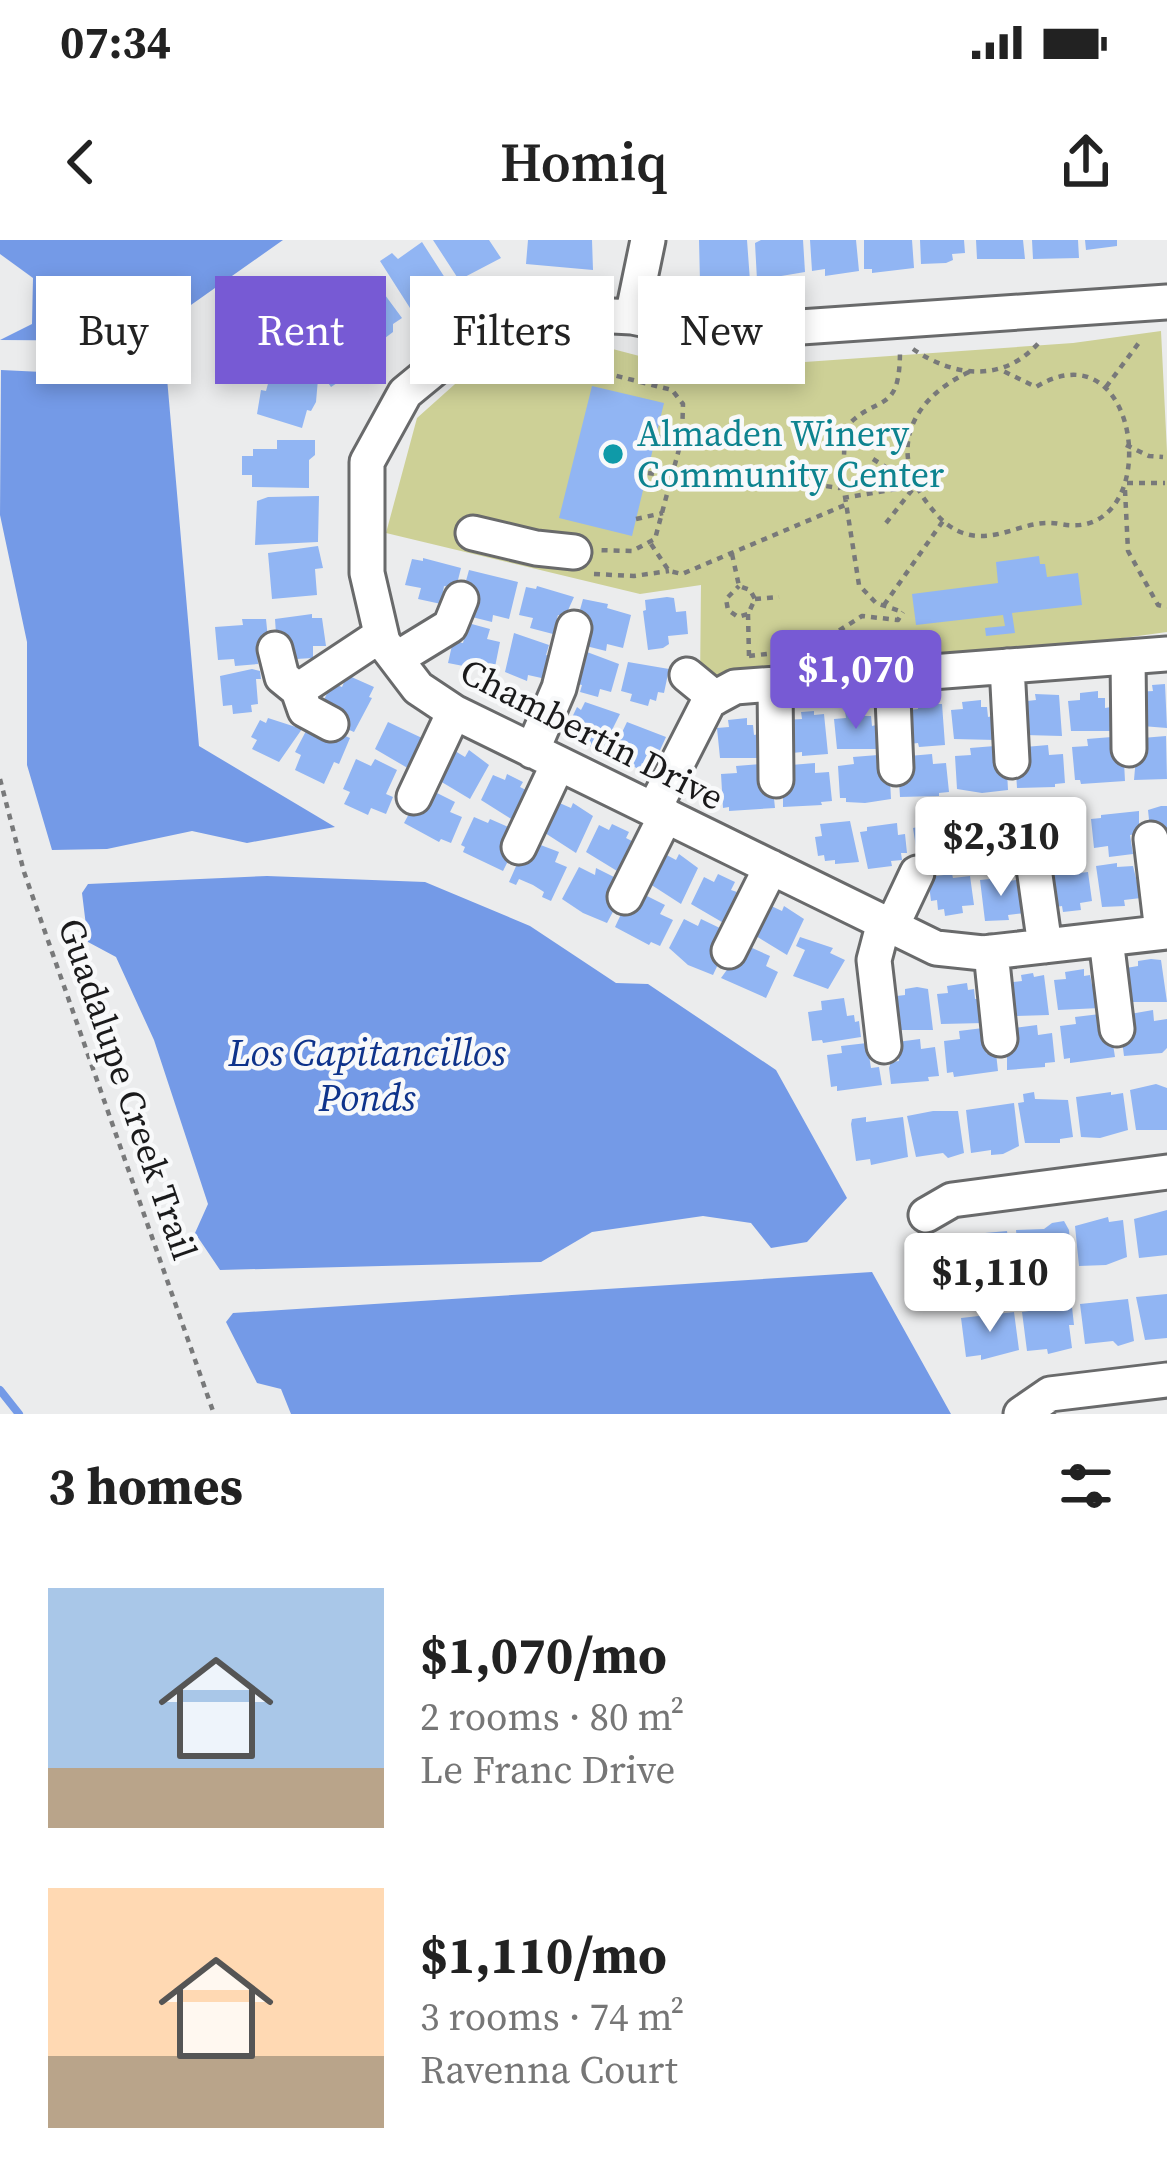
<!DOCTYPE html>
<meta charset="utf-8">
<style>
:root{--surface:#fff;--page:#f6f6f6;--text:#222;--muted:#767676;--accent:#775ad4}
body{margin:0;font-family:"Source Serif 4",serif;background:var(--page);color:var(--text);height:100vh;display:flex;flex-direction:column;font-size:45px;white-space:nowrap}
*{box-sizing:border-box;margin:0}
p{font-size:39px;color:var(--muted)}
.icon{flex:none;width:66px;height:66px;fill:none;stroke:currentColor;stroke-width:2;stroke-linecap:round;stroke-linejoin:round}
.map{position:relative;height:1174px;overflow:hidden}
.details{display:flex;flex-direction:column;background:var(--surface);flex:1}
.details>*{flex:none}
.guide{position:absolute;left:36px;top:36px;width:1095px;height:108px;display:flex;gap:24px}
.price{position:absolute;translate:-50% -102px;padding:0 27px;border-radius:12px;background:#fff;color:#222;font-size:39px;line-height:78px;filter:drop-shadow(0 3px 6px #0008)}
.price::after{content:'';position:absolute;left:50%;top:72px;width:36px;height:27px;margin-left:-18px;background:inherit;clip-path:polygon(0 0,100% 0,50% 100%)}
.price.on{background:var(--accent);color:#fff}
ul{padding:0;list-style:none}
li{display:flex;align-items:center;gap:36px;height:300px;padding:0 48px}
li span{display:grid;place-items:center;flex:none;width:336px;height:240px;border-radius:0px;color:#555}
li>.icon{margin-inline-start:auto}
span .icon{width:144px;height:144px;fill:#fffc;stroke-width:1}
li b{font-size:51px}
h2{display:flex;justify-content:space-between;align-items:center;height:144px;padding:0 48px;font-size:51px}
.pill{padding:0 42px;border-radius:0px;background:var(--surface);box-shadow:0 6px 18px #0003;font-size:42px;line-height:108px}
.pill.on{background:var(--accent);color:#fff}
.status{display:flex;justify-content:space-between;align-items:center;height:84px;padding:0 60px;background:var(--surface);direction:ltr}
.status svg{height:33px;fill:currentColor}
header{display:flex;justify-content:space-between;align-items:center;height:156px;padding:0 48px;background:var(--surface);font-size:54px;font-weight:600}
.map>svg:first-child{display:block}
.green{fill:#cdd096}
.water{fill:#749ae7}
.lines{fill:none;stroke-linecap:round;stroke-linejoin:round}
.stream{stroke:#749ae7;stroke-width:8}
.building{fill:#91b5f3}
.minor-casing{stroke:#696a6b;stroke-width:39}
.path{stroke:#78797a;stroke-width:4.5;stroke-dasharray:6 6;stroke-linecap:butt}
.minor{stroke:#fff;stroke-width:33}
.culture-dot{fill:#0f9aa8;stroke:#f8f9fa;stroke-width:4.5}
.labels{text-anchor:middle;dominant-baseline:central;stroke-width:9;stroke-linejoin:round;paint-order:stroke}
.culture-label{font-size:36px;fill:#0d838f;stroke:#f8f9fa;text-anchor:start}
.street-label{font-size:36px;fill:#1a1a1b;stroke:#f8f9fa}
.water-label{font-size:39px;font-style:italic;fill:#0e338b;stroke:#f8f9fa}
</style>
<div class="status"><b>07:34</b><svg viewBox="0 0 49 12"><path d="M0 12V9h3v3zM5 12V6h3v6zM10 12V3h3v9zM15 12V0h3v12zM26 1h20v11H26zM47 4h2v5h-2z"/></svg></div>
<header><svg class="icon" aria-label="back" viewBox="0 0 24 24"><path d="M15 5l-7 7 7 7"/></svg>Homiq<svg class="icon" aria-label="share" viewBox="0 0 24 24"><path d="M12 15V3M7 8l5-5 5 5M5 13v7h14v-7"/></svg></header>
<div class="map">
<svg width="1167" height="1174" viewBox="0 0 1167 1174">
<rect width="100%" height="100%" fill="#ebeced"/>
<!-- green -->
<path class="green" d="M1161 91 1167 212V392L1006 414 700 443 701 345 640 354 386 293 417 178 483 119 559 95 693 130 1073 103Z"/>
<!-- water -->
<path class="water" d="M0 0H283L140 101 0 100 32 84 33 38 0 14Z
M1 130 167 138 199 506 335 587 247 603 192 591 107 609 52 610 27 525V402L0 275Z
M267 636 425 642 530 686 616 743 648 744 776 830 847 958 807 1002 771 1008 751 983 703 976 592 992 541 1022 220 1030 195 993 208 964 154 800 116 717 88 702 82 653 88 644Z
M872 1032 951 1174H291L281 1149 257 1143 226 1082 233 1073Z"/>
<g class="lines">
<!-- stream -->
<path class="stream" d="M0 1150 19 1174"/>
</g>
<!-- building -->
<path class="building" d="M433 0H489L501 18 459 40Z
M528 0H592L593 30 526 24Z
M699 0H747L750 41 708 45V41L700 42Z
M761 0H803L805 32 757 40 755 3Z
M810 0H856L859 31 825 36V29L812 31Z
M864 0H912L914 28 872 33V29H864Z
M920 0H964L965 13 952 14 953 20 946 23 921 24Z
M976 0H1023L1025 19H977Z
M1032 0H1078L1079 18 1033 19Z
M1085 0H1117V6L1086 10Z
M422 2 456 55 417 79 380 21 392 13 398 19Z
M374 40 402 78 393 84V92L373 107 350 69 360 62 355 55Z
M329 60 370 121 331 147 290 89Z
M272 129 318 139 316 162 311 171 307 170 302 188 257 174 261 150 266 151Z
M592 146 664 163 632 296 559 278Z
M277 200H315V215L309 220V248L252 247V235H242V216H253V209H277Z
M319 256 318 302 255 305 257 261 268 257Z
M318 306 323 328 315 329 317 355 272 359 268 313Z
M1039 316 1040 324H1045L1047 337 1078 333 1082 365 1012 373 1015 393 986 396 985 388 1005 386 1003 375 916 385 912 354 998 343 996 322Z
M423 318 461 328 457 344 454 343 453 348 444 346 441 364 418 359 421 348 405 345 412 319 423 321Z
M469 330 518 342 509 379 493 375 492 382 468 376 464 348Z
M537 346 574 357 565 377 558 375 553 394 530 388 533 378 519 375 526 347 536 349Z
M667 357 674 358 676 372 686 371 688 394 668 396 669 404 663 408 648 410 643 371 646 370 645 360Z
M583 359 608 364 607 368 631 375 623 408 607 404 606 411 582 405 578 377Z
M312 374V378H322L326 406H313V418L296 419 290 400H280L276 394 275 379Z
M242 379H266L268 399H259L257 404 258 424 235 426 234 419 218 420 215 387 243 385Z
M468 383 490 389 487 399 500 402 494 432 448 423 453 401 463 403Z
M514 393 549 405 546 415 551 416 546 439 528 435 527 441 505 432Z
M579 409 619 424 611 452 600 449 598 457 580 452 582 445 576 444Z
M628 422 669 429 664 453 658 452 656 461 650 459 648 466 630 461 632 454 621 451Z
M252 429 260 431 261 439H256L258 464 251 465 252 472 233 474 232 465 223 466 220 436Z
M347 435 374 447 369 457 372 458 354 492 340 486 322 464 332 443 342 447Z
M1165 444 1167 488 1142 486 1135 452 1153 451 1152 445Z
M1098 451V458H1105V468L1111 467 1113 491H1071L1068 461 1080 460V453Z
M1035 454 1059 455 1062 496 1025 495 1018 462 1036 460Z
M981 460V467H987L988 477 993 476 996 500 954 499 951 470 963 469 962 462Z
M585 462 620 474 602 510 579 503 581 497 566 490 577 467 581 470Z
M918 464H942L945 505 919 507 918 503 909 504 901 471 918 469Z
M864 470V476H871L872 486 876 485 878 509H837L834 479 846 478 845 471Z
M814 471V475L824 474 828 514 802 516V512L792 513 784 480 802 479 801 472Z
M268 478 302 489 279 522 252 509 257 500 251 497 260 480 266 483Z
M747 478V485H753L754 495 759 494 761 518H720L717 488 729 487 728 480Z
M388 482 422 498 417 507 421 509 411 530 375 509Z
M627 482 666 497 656 519 651 517 647 525 642 523 639 529 621 521 625 514 614 509Z
M306 491 329 502 334 491 350 498 339 524 334 522 324 544 295 530 301 515 295 512Z
M1166 496 1167 539 1134 540 1136 517 1144 516 1142 498Z
M1112 497 1114 520 1124 522 1125 541 1081 544 1080 540H1075L1072 507 1088 506 1087 499Z
M1048 505 1049 515 1063 514 1065 543 1055 544V547L1017 548 1016 532 1025 507Z
M995 506 997 529 1007 531 1008 550 982 553 957 549 955 516 971 515 970 508Z
M450 508 465 517 469 510 489 525 470 559 440 541 444 533 438 530Z
M932 514 933 524 946 523 949 552 939 553V556L900 557 899 541 909 516Z
M878 515 880 537 890 540 891 559 865 563 846 562V558H840L838 526 854 524 853 517Z
M356 519 371 526 375 519 397 530 386 554 393 557 386 574 371 568 368 575 344 564 350 552 343 549Z
M815 523V533L829 532 832 561 821 562 822 565 783 567V544H793L791 525Z
M761 524 773 549 775 568 729 571V567L723 568 721 534 737 533 736 526Z
M507 534 523 542 520 547 526 550 514 575 518 577 516 582 481 560 493 535 505 540Z
M433 551 455 562 450 572 462 577 451 603 441 599 439 602 404 583 411 570Z
M555 561 571 568 573 563 593 576 576 613 545 593 549 585 545 583Z
M1161 566H1167V621L1150 589 1148 570Z
M1139 571V594L1130 595 1133 614 1109 617 1108 606 1094 608 1091 579 1101 578V575Z
M474 577 488 583 490 579 513 589 503 612 511 615 503 631 463 612 465 607 461 605Z
M1076 579 1077 584 1082 583 1086 615 1070 617 1071 624 1046 627 1033 603 1031 584Z
M850 581 859 622 835 624V620L825 621 824 615 818 616 815 597 822 596 820 584Z
M897 583 898 595 905 594 907 613H901L902 620 891 621 892 626 868 629 860 592 867 591V587Z
M939 583H959V587H964L968 619 952 621 954 628 929 631 926 609 916 607 913 588Z
M612 584 629 592 626 598 632 601 627 610 632 613 622 634 586 612 599 585 609 590Z
M1022 586 1024 601 1022 607 1014 608 1016 628 993 631 992 621 978 622 974 594Z
M538 604 559 612 555 622 567 627 551 661 542 657 544 652 533 645 519 639 516 645 509 642 521 615 531 620Z
M661 612 676 620 679 614 698 628 681 664 650 644 654 636 650 634Z
M1117 623V627L1133 626 1141 658 1124 660 1125 666 1102 667 1096 626Z
M579 627 595 635 596 628 618 639 607 661 616 666 607 683 583 673 562 659Z
M1070 630 1071 634 1088 632 1092 661 1080 663 1081 670 1063 672 1062 666 1056 667 1047 633Z
M718 634 735 642 731 650 737 652 733 661 737 664 727 685 691 664 704 637 714 642Z
M952 634 953 638 970 636 974 665 962 666 963 673 945 676 944 669 938 670 937 660 931 661 928 637Z
M1000 638 1001 642 1016 640 1018 650 1022 649 1025 673 1008 675 1009 680 985 681 980 640Z
M645 655 665 665 660 674 673 680 660 706 651 702 649 705 615 687 622 672 628 669 636 672Z
M767 664 782 671 784 666 804 679 787 715 756 696Z
M684 679 698 686 701 679 724 690 712 713 721 718 713 735 688 725 669 708Z
M800 697 833 708 830 713 845 720 828 749 793 736 805 710 796 706Z
M750 707 770 716 766 726 778 732 766 758 721 738 734 720 741 724Z
M1151 719 1161 720 1167 762H1129L1120 729 1138 726V721Z
M1084 729V736L1090 735 1092 745H1097L1100 768 1058 770 1054 740 1066 739 1065 732Z
M1033 733 1034 737 1044 735 1049 775 1013 776 1004 743 1022 741 1021 735Z
M967 743 968 750 974 749 975 759H980L984 783 941 784 937 754 948 753 947 746Z
M917 747 928 749 933 790H897L888 757 905 755V749Z
M844 758 847 776 854 775 855 782 859 781 861 797 823 803 822 800 812 801 808 772 822 770 821 761Z
M1153 770 1154 781 1167 779V808L1162 813 1124 816 1121 793 1130 774Z
M1100 774 1102 796 1112 798 1115 817 1070 823V818L1064 819 1060 786 1076 784 1075 777Z
M1037 785 1038 795 1052 793 1055 822 1045 823V827L1007 830V807H1016L1014 788Z
M983 788 986 811 987 814 996 813 998 831 954 837 953 832 947 833 944 801 960 799 959 791Z
M920 799 921 809 935 807 939 836 928 837 929 841 891 844 889 828 891 822 899 821 897 802Z
M867 803 871 828 879 827 882 845 837 851V846L831 847 827 815 842 813 841 806Z
M1156 844 1167 848V890H1136L1130 850Z
M1034 852 1035 859 1068 860 1073 897 1060 899V903H1025L1018 863 1024 862 1023 854Z
M1111 852V855L1123 853 1128 890 1100 898 1081 897 1076 857Z
M1014 863 1019 906 1003 914 991 915V910L971 913 966 870Z
M933 871H958L964 913 948 918 943 913 916 917 907 876Z
M866 877V882L903 877 908 917 871 925 870 919 856 921 851 884 852 879Z
M1167 970V1015L1139 1018 1134 979Z
M1108 977 1109 982 1123 980 1127 1017 1106 1025 1079 1026 1075 986Z
M1064 981 1069 990 1072 1027 1016 1034 1015 1023H1019L1016 990 1044 989 1052 983Z
M1007 991 1013 1034 947 1042 944 1025 953 1024 952 1016 958 1009 971 1007 970 995 985 997V993Z
M1070 1049 1074 1085H1069L1072 1108 1048 1114 1047 1109 1027 1111 1022 1072 1063 1066 1061 1051Z
M1167 1054V1098L1145 1100 1136 1057Z
M1128 1059 1134 1101 1118 1106 1113 1101 1085 1104 1080 1064Z
M1014 1072 1019 1110 981 1120V1115L966 1117 961 1078Z"/>
<g class="lines">
<!-- minor casing -->
<g class="minor-casing">
<path id="minor" d="M1167 62 712 93 632 77 534 72 456 111 405 153 367 222V333L383 402 418 448 454 472 936 708 983 713 1167 692
M632 77 648 0
M473 293 536 308 574 312
M275 409 282 437 298 450
M1128 417 1129 509
M396 419 450 386 461 359
M1007 426 1012 521
M687 435 715 458
M892 435 896 528
M775 444 776 540
M331 484 305 470 298 450 381 395
M532 511 559 448 574 388
M414 557 454 472
M654 569 709 461 735 447 1167 414
M1151 599 1162 692
M519 607 558 524
M1032 614 1045 706
M625 657 666 575
M884 682 874 720 884 806
M892 686 917 633
M1106 699 1117 789
M729 711 771 627
M991 712 1000 799
M926 975 952 960 1167 932
M1021 1174 1050 1154 1167 1140"/>
</g>
<!-- path -->
<path class="path" d="M913 109C955 138 1006 143 1041 100
M570 124 672 150 683 164 682 198 655 299 632 311 597 310
M969 132C911 159 887 210 928 264 938 277 947 287 963 293 998 305 1026 277 1060 284 1166 305 1144 81 1036 147L999 129
M1106 147 1141 100
M656 196 681 202
M1126 205 1149 216 1163 217
M873 219 915 246
M648 233 683 238 729 232 839 248 843 244 845 188C878 152 900 177 900 110
M1127 243H1165
M843 244 859 345 876 363 903 372
M1125 250 1128 311 1158 365 1167 367
M843 258 915 246
M636 279 663 273
M886 283 912 250
M651 304 669 331 682 334 845 265
M732 314 739 346 750 350 755 359 748 374 738 377 728 370 726 359 739 346
M594 334 634 336 669 331
M755 359 779 357
M884 365 943 281
M748 374 749 417
M749 416 810 409 862 376 898 380 903 372
M0 539 24 632 214 1174"/>
<!-- minor -->
<use href="#minor" class="minor"/>
</g>
<!-- markers -->
<circle class="culture-dot" cx="613" cy="214" r="12"/>
<g class="labels">
<!-- culture labels -->
<g class="culture-label">
<text x="637" y="193">Almaden Winery<tspan x="637" dy="41">Community Center</tspan></text>
</g>
<!-- street labels -->
<g class="street-label">
<text transform="translate(592 494) rotate(27)">Chambertin Drive</text>
<text transform="translate(128 849) rotate(71)">Guadalupe Creek Trail</text>
</g>
<!-- water labels -->
<g class="water-label">
<text x="367" y="812">Los Capitancillos<tspan x="367" dy="45">Ponds</tspan></text>
</g>
</g>
</svg>
<b class="price on" style="left:856px;top:492px">$1,070</b>
<b class="price" style="left:1001px;top:659px">$2,310</b>
<b class="price" style="left:990px;top:1095px">$1,110</b>
<div class="guide">
<a class="pill">Buy</a>
<a class="pill on">Rent</a>
<a class="pill">Filters</a>
<a class="pill">New</a>
</div>
</div>
<section class="details">
<h2>3 homes<svg class="icon" aria-label="filters" viewBox="0 0 24 24"><path d="M4 7h16M4 17h16"/><circle cx="9" cy="7" r="2"/><circle cx="15" cy="17" r="2"/></svg></h2>
<ul>
<li><span style="background:linear-gradient(#a9c7e8 75%,#b9a48a 0)"><svg class="icon" aria-label="home" viewBox="0 0 24 24"><path d="M3 11l9-7 9 7M6 9v11h12V9"/></svg></span><div><b>$1,070/mo</b><p>2 rooms · 80 m²</p><p>Le Franc Drive</p></div></li>
<li><span style="background:linear-gradient(#ffd9b3 70%,#b9a48a 0)"><svg class="icon" aria-label="home" viewBox="0 0 24 24"><path d="M3 11l9-7 9 7M6 9v11h12V9"/></svg></span><div><b>$1,110/mo</b><p>3 rooms · 74 m²</p><p>Ravenna Court</p></div></li>
</ul>
</section>
